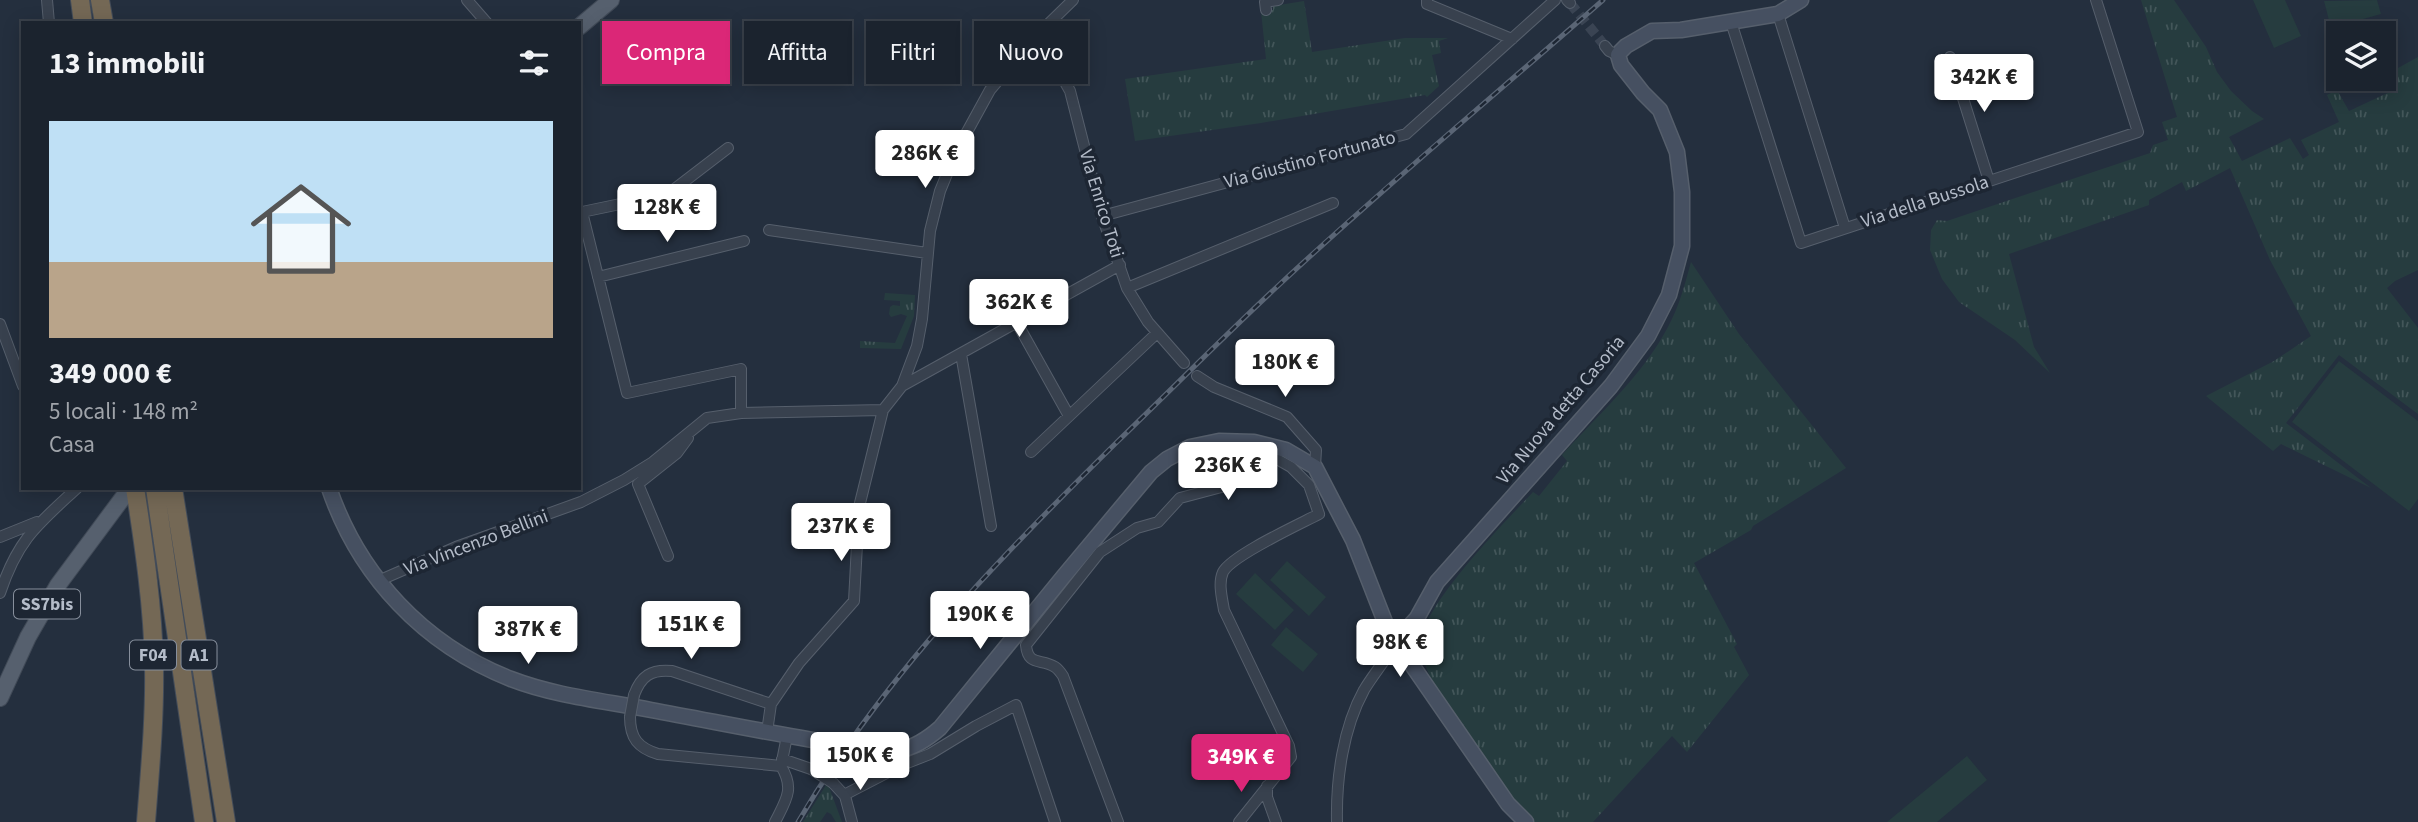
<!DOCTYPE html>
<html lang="it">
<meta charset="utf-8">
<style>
:root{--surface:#1b232e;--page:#282f3a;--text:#f1f3f6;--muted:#a0a4aa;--line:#39404a;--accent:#db2777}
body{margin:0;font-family:"Source Sans 3",sans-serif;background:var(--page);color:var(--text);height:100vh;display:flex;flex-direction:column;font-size:26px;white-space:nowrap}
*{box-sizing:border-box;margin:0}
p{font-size:23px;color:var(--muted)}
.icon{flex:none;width:38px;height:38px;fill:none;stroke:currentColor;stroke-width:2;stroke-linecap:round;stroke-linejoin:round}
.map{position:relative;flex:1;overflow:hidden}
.sheet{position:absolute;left:21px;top:21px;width:560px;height:469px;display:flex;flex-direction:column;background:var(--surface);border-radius:0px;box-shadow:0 4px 18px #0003,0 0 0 2px var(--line)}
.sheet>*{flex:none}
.banner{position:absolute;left:602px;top:21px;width:665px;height:63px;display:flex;gap:14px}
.tools{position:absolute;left:2326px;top:21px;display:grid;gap:14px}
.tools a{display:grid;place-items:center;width:70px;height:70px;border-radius:0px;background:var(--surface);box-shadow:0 4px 18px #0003,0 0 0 2px var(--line);font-size:35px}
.price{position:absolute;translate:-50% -60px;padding:0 16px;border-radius:7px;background:#fff;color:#222;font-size:23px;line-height:46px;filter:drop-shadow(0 2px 4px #0008)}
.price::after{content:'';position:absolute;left:50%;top:42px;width:21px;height:16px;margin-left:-10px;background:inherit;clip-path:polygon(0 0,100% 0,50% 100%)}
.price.current{background:var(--accent);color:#fff}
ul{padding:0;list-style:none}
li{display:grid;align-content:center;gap:14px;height:371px;padding:0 28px}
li+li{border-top:2px solid var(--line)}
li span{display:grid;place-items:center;height:217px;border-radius:0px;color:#555}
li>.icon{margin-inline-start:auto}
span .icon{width:126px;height:126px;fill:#fffc;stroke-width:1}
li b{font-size:30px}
h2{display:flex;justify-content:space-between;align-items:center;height:84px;padding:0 28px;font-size:30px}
.chip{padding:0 24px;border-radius:0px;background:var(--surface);box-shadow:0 4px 18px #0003,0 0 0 2px var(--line);font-size:24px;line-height:63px}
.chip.current{background:var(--accent);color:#fff}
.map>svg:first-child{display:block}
.grass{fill:url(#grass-tufts)}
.garden{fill:#263c3f}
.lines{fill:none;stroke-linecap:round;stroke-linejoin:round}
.street-tunnel{stroke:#3a4453;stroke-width:10;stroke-dasharray:10 5;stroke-linecap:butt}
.street-casing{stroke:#565f6c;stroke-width:12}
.secondary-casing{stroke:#565f6c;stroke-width:17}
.primary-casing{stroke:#414a57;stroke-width:18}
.highway-casing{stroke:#434c59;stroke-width:20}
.street{stroke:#38414e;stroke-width:10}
.secondary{stroke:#465061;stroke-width:14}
.primary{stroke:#56606e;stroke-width:16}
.highway{stroke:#746855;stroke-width:18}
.rail-casing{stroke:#5a6575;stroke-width:5}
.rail{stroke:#1d2633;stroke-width:2.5;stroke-dasharray:8;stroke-linecap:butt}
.street-bridge-casing{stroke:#565f6c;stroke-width:12;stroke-linecap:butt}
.secondary-bridge-casing{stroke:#565f6c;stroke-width:17;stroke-linecap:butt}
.street-bridge{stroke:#38414e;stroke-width:10}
.secondary-bridge{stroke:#465061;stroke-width:14}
.labels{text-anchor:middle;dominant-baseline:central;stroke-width:7;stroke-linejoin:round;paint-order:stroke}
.shield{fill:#1d2633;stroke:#878f9c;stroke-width:2}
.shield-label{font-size:18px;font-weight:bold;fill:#b4bcc9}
.street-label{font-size:19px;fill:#b4bcc9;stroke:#1d2633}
</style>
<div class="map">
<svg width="2418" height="822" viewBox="0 0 2418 822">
<defs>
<pattern id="grass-tufts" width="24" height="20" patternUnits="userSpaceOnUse" patternTransform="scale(1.75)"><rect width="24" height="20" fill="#263c3f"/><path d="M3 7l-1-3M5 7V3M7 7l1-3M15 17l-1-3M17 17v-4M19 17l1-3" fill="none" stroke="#435659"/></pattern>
</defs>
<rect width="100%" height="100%" fill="#242f3e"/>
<!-- grass -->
<path class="grass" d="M2141 0H2174L2206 47 2217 72 2231 91 2252 111 2264 119 2229 137 2242 161 2290 138 2303 159 2309 155 2301 140 2339 122 2327 95 2337 90 2349 111 2396 89 2389 73 2418 57V270L2395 281 2387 288 2418 328V414L2339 355 2286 423 2371 488 2281 444 2273 451 2206 396 2274 361 2311 336 2270 260 2230 168 2186 191 2182 182 2149 200V205L2009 254 2034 347 2050 373 2015 340 1959 302 1942 279 1930 250 1931 230 1937 220 1947 221 2150 153 2153 145 2168 140 2162 122 2177 117Z
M1304 1 1312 52 1405 38H1448L1439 41 1441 53 1432 55 1439 86 1427 97 1425 95 1261 123 1135 141 1125 79 1266 59 1261 11 1273 10V6Z
M1691 262 1739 334 1846 468 1753 526 1751 530 1694 563 1737 644 1734 647 1749 675 1687 752 1672 736 1593 822H1532L1512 800 1434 685C1427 670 1419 654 1422 638 1427 601 1506 521 1533 492L1539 496 1567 461 1562 455C1599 414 1642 376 1668 327 1679 307 1685 284 1691 262Z
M885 293 915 295 914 316 901 349 860 348V341L895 343 907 316 901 314 891 317 889 314 890 307 893 305 900 306V301L884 300Z
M826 785 829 787 842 822H836L831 814 827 812 820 822H803Z"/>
<!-- garden -->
<path class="garden" d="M2253 0H2285L2301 36 2274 48Z
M2377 0 2381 14 2331 28 2324 1Z
M2339 361 2418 421V499L2409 511 2292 422Z
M1287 561 1326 597 1309 616 1270 580Z
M1255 573 1294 610 1275 630 1236 594Z
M1286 627 1318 654 1303 672 1271 645Z
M1967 756 1987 780 1937 822H1887Z"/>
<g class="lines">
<!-- street-tunnel -->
<path class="street-tunnel" d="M1570 3 1605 46"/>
<!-- street casing -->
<g class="street-casing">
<path id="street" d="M47 0 49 23
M467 0 487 23
M1427 0V4L1512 39
M1567 0 1570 3
M1266 10 1265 2 1278 0
M1778 14 1845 228
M1731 22 1801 243 2138 132 2096 0
M1038 34 1070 91 1102 216 1127 288 1148 322 1184 363
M1605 46 1609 51 1618 55
M1950 57 1989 181
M728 148 668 194 582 212 627 393 741 369V413
M1102 216 1406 134 1555 0
M769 230 927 253
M598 277 744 241
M1127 288 1333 203
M1017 323 1069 416
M0 324 23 386
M961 354 991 526
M1197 376 1214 387 1287 417 1316 450 1315 467
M902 386 1120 265
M1031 452 1157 333
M0 537 37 522
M668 556 638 484 677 453 688 438
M378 581 456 547 581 502 624 480 653 462 707 418 741 413 883 410
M0 593C18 539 37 525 77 488
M634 695C641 676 651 669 672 671L771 704
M630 717C630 738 638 748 658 754L781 766
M767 732 771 704 799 663 854 601 859 507 883 410 902 386 917 346 922 319 930 231 940 191 956 152 990 90 1038 34 1073 0
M782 759 811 769
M781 766 787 736
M833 783 845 796 852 822
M1267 786V797L1276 822
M844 795 902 765 930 754 976 726 1016 705 1055 822
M775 822C786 800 795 789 781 766
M1118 822 1063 676C1061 673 1058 669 1055 667 1041 658 1028 667 1026 645L1100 552 1137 528 1158 522 1180 498 1229 485 1262 458H1275L1291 467 1309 485 1319 514C1300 524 1232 555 1223 572 1218 583 1222 598 1224 610L1289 746 1291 757 1239 822
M1337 822C1336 779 1343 728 1364 690 1373 675 1385 661 1394 645"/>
</g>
<!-- secondary casing -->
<g class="secondary-casing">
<path id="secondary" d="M329 488C359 576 424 645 511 679 555 696 605 701 651 710 711 721 770 733 830 743
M1405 631 1417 618 1437 582 1611 386 1648 336 1669 295 1682 246V192L1677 152 1660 110 1643 93 1621 65 1618 55 1620 52 1626 46 1652 31 1681 30 1778 14 1801 0
M1403 652 1508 804 1526 822
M855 747C893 754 910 754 940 728L1063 577 1151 472 1167 459 1190 447 1219 441 1254 442 1286 450 1315 467 1353 540 1394 645C1399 652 1405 653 1412 647L1417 619"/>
</g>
<!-- primary casing -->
<g class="primary-casing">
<path id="primary" d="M579 27 611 0
M0 698 28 637 58 585 130 488"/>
</g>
<!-- highway casing -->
<g class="highway-casing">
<path id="highway" d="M80 0 83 23
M100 0 104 23
M135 488C144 546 153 607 154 666 155 718 150 770 146 822
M155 488 204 822
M173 488 226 822"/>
</g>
<!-- street -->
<use href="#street" class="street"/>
<!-- secondary -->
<use href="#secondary" class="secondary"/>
<!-- primary -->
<use href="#primary" class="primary"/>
<!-- highway -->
<use href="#highway" class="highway"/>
<!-- rail casing -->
<g class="rail-casing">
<path id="rail" d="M798 822C883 677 999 558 1118 441 1172 389 1225 335 1280 284 1385 186 1496 94 1603 0"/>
</g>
<!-- rail -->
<use href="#rail" class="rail"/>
<!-- street-bridge casing -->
<g class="street-bridge-casing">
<path id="street-bridge" d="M630 717 634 695
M811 769 833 783"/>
</g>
<!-- secondary-bridge casing -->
<g class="secondary-bridge-casing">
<path id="secondary-bridge" d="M830 743 855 747"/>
</g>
<!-- street-bridge -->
<use href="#street-bridge" class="street-bridge"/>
<!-- secondary-bridge -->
<use href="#secondary-bridge" class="secondary-bridge"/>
</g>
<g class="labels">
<!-- shield labels -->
<g class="shield">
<rect x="14" y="589.5" width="66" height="29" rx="5"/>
<rect x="130" y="640.5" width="46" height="29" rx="5"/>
<rect x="181.5" y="640.5" width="35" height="29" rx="5"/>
</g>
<g class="shield-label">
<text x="47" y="604">SS7bis</text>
<text x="153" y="655">F04</text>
<text x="199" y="655">A1</text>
</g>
<!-- street labels -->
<g class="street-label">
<text transform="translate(1310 160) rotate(-15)">Via Giustino Fortunato</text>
<text transform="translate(1925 202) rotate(-18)">Via della Bussola</text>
<text transform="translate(1101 204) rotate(73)">Via Enrico Toti</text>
<text transform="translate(1561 410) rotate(-50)">Via Nuova detta Casoria</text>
<text transform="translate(476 543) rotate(-21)">Via Vincenzo Bellini</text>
</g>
</g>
</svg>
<div class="tools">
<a><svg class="icon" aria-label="layers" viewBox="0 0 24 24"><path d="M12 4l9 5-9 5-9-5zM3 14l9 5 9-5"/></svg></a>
</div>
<b class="price" style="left:1984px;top:114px">342K €</b>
<b class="price" style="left:925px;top:190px">286K €</b>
<b class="price" style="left:667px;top:244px">128K €</b>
<b class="price" style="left:1019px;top:339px">362K €</b>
<b class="price" style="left:1285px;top:399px">180K €</b>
<b class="price" style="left:1228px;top:502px">236K €</b>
<b class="price" style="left:841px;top:563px">237K €</b>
<b class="price" style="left:980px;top:651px">190K €</b>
<b class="price" style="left:691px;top:661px">151K €</b>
<b class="price" style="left:528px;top:666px">387K €</b>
<b class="price" style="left:1400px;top:679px">98K €</b>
<b class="price" style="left:860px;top:792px">150K €</b>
<b class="price current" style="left:1241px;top:794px">349K €</b>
<div class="banner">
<a class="chip current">Compra</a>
<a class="chip">Affitta</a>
<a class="chip">Filtri</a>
<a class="chip">Nuovo</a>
</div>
<section class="sheet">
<h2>13 immobili<svg class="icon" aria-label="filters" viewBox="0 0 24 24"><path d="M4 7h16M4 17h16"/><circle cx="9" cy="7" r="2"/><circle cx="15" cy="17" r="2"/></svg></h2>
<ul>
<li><span style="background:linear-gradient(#bfe0f5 65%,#b9a48a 0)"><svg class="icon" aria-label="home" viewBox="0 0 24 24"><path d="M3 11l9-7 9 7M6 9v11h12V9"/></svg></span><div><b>349 000 €</b><p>5 locali · 148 m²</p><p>Casa</p></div></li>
</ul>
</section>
</div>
